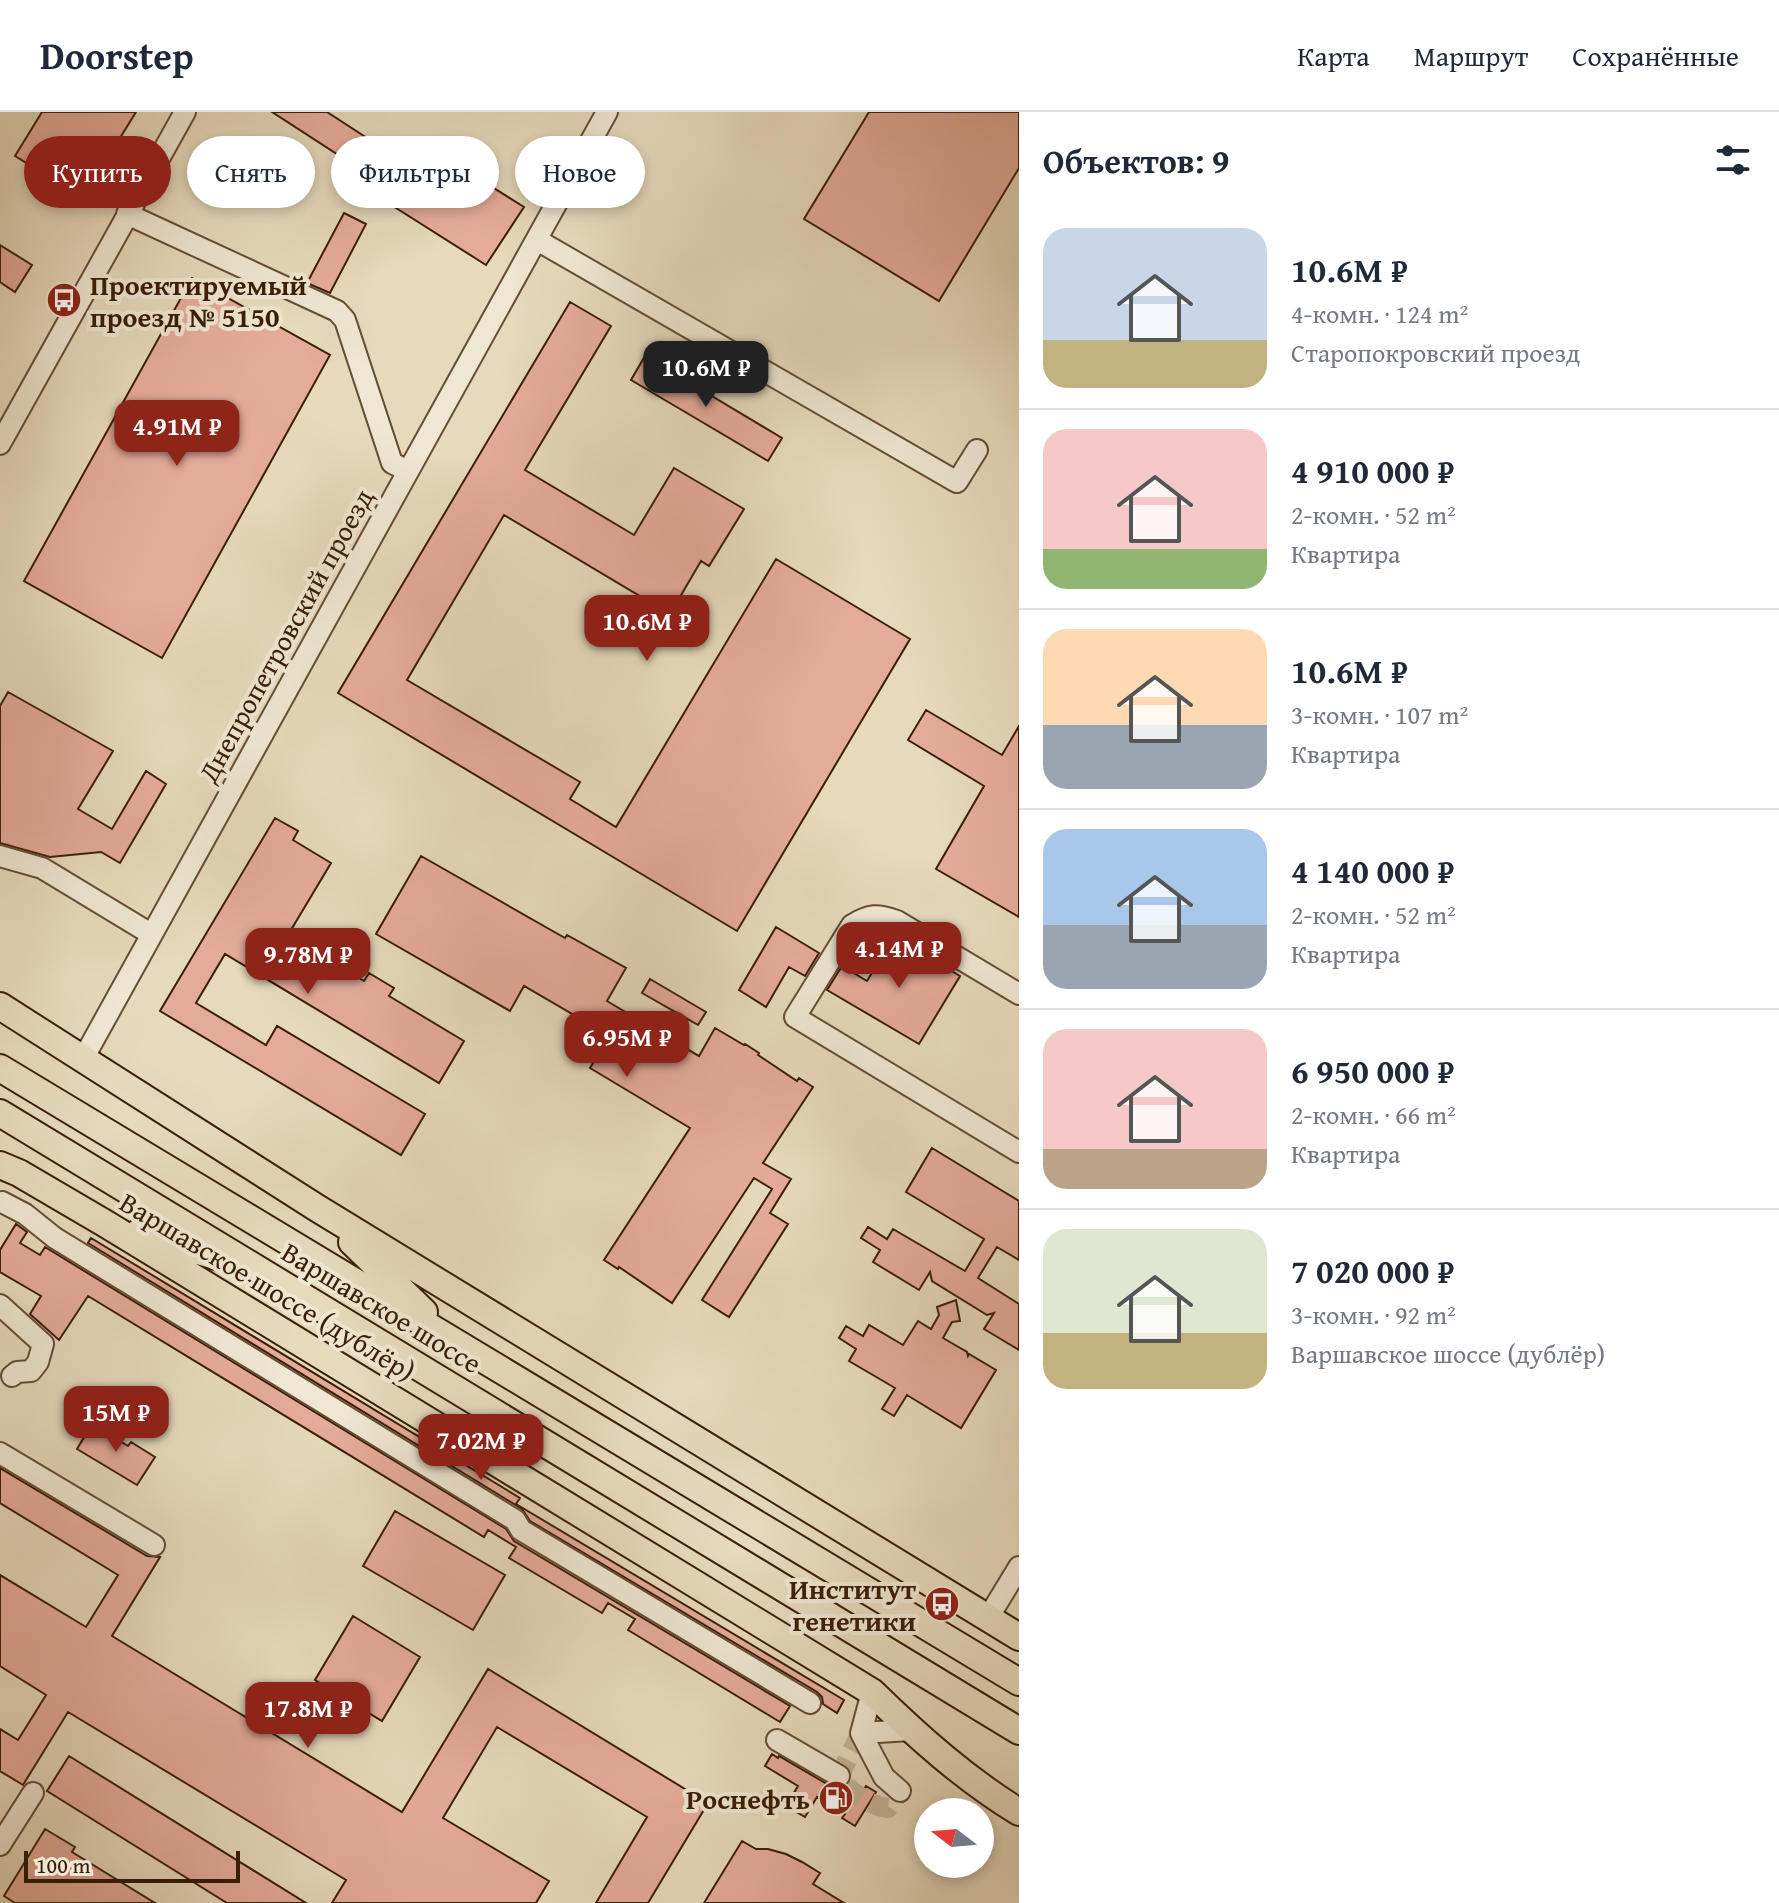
<!DOCTYPE html>
<html lang="ru">
<meta charset="utf-8">
<style>
:root{--surface:#fff;--page:#f2f2f3;--text:#1f2937;--muted:#747a83;--line:#e0e1e3;--accent:#8f2418}
body{margin:0;font-family:"Gentium Book Plus",serif;background:var(--page);color:var(--text);height:100vh;display:flex;flex-direction:column;font-size:30px;white-space:nowrap}
*{box-sizing:border-box;margin:0}
p{font-size:26px;color:var(--muted)}
.icon{flex:none;width:44px;height:44px;fill:none;stroke:currentColor;stroke-width:2;stroke-linecap:round;stroke-linejoin:round}
.map{position:relative;flex:1;overflow:hidden}
.drawer{display:flex;flex-direction:column;background:var(--surface);width:760px}
.drawer>*{flex:none}
.top-card{position:absolute;left:24px;top:24px;width:760px;height:72px;display:flex;gap:16px}
.needle{width:52px;rotate:286deg}
.fabs{position:absolute;left:914px;top:1686px;display:grid;gap:16px}
.fabs a{display:grid;place-items:center;width:80px;height:80px;border-radius:50%;background:var(--surface);box-shadow:0 4px 12px #0003;font-size:40px}
.scale{position:absolute;left:24px;bottom:20px;width:216px;box-sizing:border-box;padding-left:8px;border:4px solid #3b1e06;border-top:0;font-size:22px;line-height:28px;white-space:nowrap;color:#3b1e06;-webkit-text-stroke:6px #efe6d3;paint-order:stroke}
.price{position:absolute;translate:-50% -68px;padding:0 18px;border-radius:16px;background:var(--accent);color:#fff;font-size:26px;line-height:52px;filter:drop-shadow(0 2px 4px #0008)}
.price::after{content:'';position:absolute;left:50%;top:48px;width:24px;height:18px;margin-left:-12px;background:inherit;clip-path:polygon(0 0,100% 0,50% 100%)}
.price.current{background:#222;color:#fff}
ul{padding:0;list-style:none}
li{display:flex;align-items:center;gap:24px;height:200px;padding:0 24px}
li+li{border-top:2px solid var(--line)}
li span{display:grid;place-items:center;flex:none;width:224px;height:160px;border-radius:24px;color:#555}
li>.icon{margin-inline-start:auto}
span .icon{width:96px;height:96px;fill:#fffc;stroke-width:1}
li b{font-size:34px}
h2{display:flex;justify-content:space-between;align-items:center;height:96px;padding:0 24px;font-size:34px}
.chip{padding:0 28px;border-radius:36px;background:var(--surface);box-shadow:0 4px 12px #0003;font-size:28px;line-height:72px}
.chip.current{background:var(--accent);color:#fff}
header{display:flex;align-items:center;gap:48px;box-sizing:border-box;height:112px;padding:0 40px;background:var(--surface);border-bottom:2px solid var(--line)}
header strong{font-size:38px}
nav{display:flex;gap:44px;margin-inline-start:auto;font-size:28px}
main{display:flex;flex:1;min-height:0}
.map>svg:first-child{display:block}
.building{fill:#e5ab9a;stroke:#3b1e06;stroke-width:2}
.lines{fill:none;stroke-linecap:round;stroke-linejoin:round}
.minor-tunnel{stroke:#c4b498;stroke-width:20;stroke-dasharray:20 10;stroke-linecap:butt}
.minor-casing{stroke:#664d34;stroke-width:24}
.major-casing{stroke:#3b1e06;stroke-width:30}
.minor{stroke:#efe6d3;stroke-width:20}
.major{stroke:#e6d9bc;stroke-width:26}
.labels{text-anchor:middle;dominant-baseline:central;stroke-width:8;stroke-linejoin:round;paint-order:stroke}
.poi-label{font-size:28px;font-weight:bold;fill:#3b1e06;stroke:#efe6d3;text-anchor:end}
.street-label{font-size:28px;fill:#3b1e06;stroke:#efe6d3}
</style>
<header>
<strong>Doorstep</strong>
<nav><a>Карта</a><a>Маршрут</a><a>Сохранённые</a></nav>
</header>
<main>
<div class="map">
<svg width="1019" height="1791" viewBox="0 0 1019 1791">
<rect width="100%" height="100%" fill="#e6d9bc"/>
<filter id="stains"><feTurbulence type="fractalNoise" baseFrequency=".0025" numOctaves="4"/><feColorMatrix values="0 0 0 0 .2 0 0 0 0 .09 0 0 0 0 .02 0 0 0 .5 -.17"/></filter>
<radialGradient id="worn" r=".72"><stop offset=".6" stop-color="#630" stop-opacity="0"/><stop offset="1" stop-color="#630" stop-opacity=".3"/></radialGradient>
<!-- building -->
<path class="building" d="M42 0H136L83 86 15 44Z
M272 0H327L390 41 374 66Z
M869 0H1019V56L939 189 804 107Z
M422 31 446 46 443 50 489 80 492 75 524 95 486 153 385 89 398 69 432 91 444 72 410 50Z
M344 101 366 112 330 181 307 171Z
M0 133 32 153 15 180 0 170Z
M192 166 330 243 162 546 24 469Z
M570 190 611 214 525 358 634 423 674 356 744 397 709 454 701 449 670 502 504 403 407 568 580 670 570 687 616 715 776 447 910 527 737 819 338 581Z
M645 244 782 326 768 349 631 268Z
M8 580 113 639 78 697 112 717 146 659 166 672 120 751 101 740 50 745 0 731V594Z
M926 598 1002 643 1019 614V805L936 757 984 674 908 628Z
M275 706 298 719 293 728 331 751 288 823 364 869 369 861 394 876 389 884 464 929 439 971 225 842 196 891 266 933 277 914 425 1002 401 1043 160 899Z
M421 744 565 826 567 823 626 856 607 889 699 944 715 916 744 933 745 932 759 941 758 943 797 969 799 966 813 975 763 1051 791 1067 770 1101 788 1112 729 1205 702 1188 772 1077 754 1066 672 1191 619 1155 618 1157 604 1148 690 1016 590 956 610 924 524 874 510 899 376 822Z
M776 815 819 841 805 864 789 855 766 895 739 878Z
M894 825 960 864 919 932 827 878 842 854 867 869Z
M650 867 706 900 698 913 642 881Z
M932 1036 1019 1089V1148L997 1135 978 1166 1019 1192V1238L984 1217 994 1201 987 1203 932 1169 930 1160 919 1178 873 1150 880 1138 861 1126 868 1115 887 1127 893 1117 965 1159 984 1127 906 1080Z
M16 1112 27 1120 20 1131 40 1143 45 1135 506 1417 514 1429 790 1594 780 1610 628 1518 635 1507 608 1491 602 1501 509 1446 516 1435 488 1418 484 1425 88 1184 59 1228 30 1202 41 1184 0 1160V1138Z
M91 1126 520 1386 516 1392 844 1588 837 1601 823 1592 822 1585 817 1580 530 1409 522 1397 88 1131Z
M956 1188 960 1209 952 1210 943 1226 967 1240 968 1244 969 1242 996 1258 961 1316 907 1283 894 1304 882 1297 895 1276 849 1249 856 1237 839 1226 846 1214 863 1224 869 1213 903 1233 918 1209 931 1217 939 1203 937 1195Z
M92 1312 128 1334 131 1330 155 1345 137 1373 77 1337Z
M0 1356 147 1444 160 1445 112 1524 402 1700 488 1557 708 1691 648 1791H596L647 1705 497 1615 443 1706 549 1769 536 1791H332L346 1768 68 1600 23 1673 0 1659V1617L18 1628 46 1583 0 1554V1463L86 1515 118 1463 0 1391Z
M395 1399 505 1463 473 1518 363 1454Z
M353 1504 420 1545 382 1609 315 1568Z
M772 1642 778 1646 779 1644 856 1689 866 1674 876 1680 855 1714 842 1706 845 1702 817 1685 805 1705 786 1694 798 1674 765 1654Z
M69 1644 306 1791H227L47 1679Z
M45 1717 75 1735 72 1740 155 1791H15L4 1784Z
M742 1729 756 1737H768L786 1742 802 1750 820 1761 813 1772 844 1791H704Z"/>
<g class="lines">
<!-- minor-tunnel -->
<path class="minor-tunnel" d="M861 1621 839 1664C847 1679 871 1694 888 1696L900 1679"/>
<!-- minor casing -->
<g class="minor-casing">
<path id="minor" d="M127 102 337 199 345 208 392 351 408 359
M537 128 957 370 977 338
M0 332 185 0
M0 744 42 756 151 822
M1019 882 897 809C877 802 870 802 852 813L795 905 1019 1040
M83 947 607 0
M2 1090 25 1102 55 1126 515 1408 521 1418 810 1591
M0 1193 43 1232 38 1250 31 1259 17 1260 12 1264
M0 1341 154 1433
M988 1506 1019 1455
M872 1580 861 1621 884 1665 900 1679
M861 1621 911 1618
M777 1628 839 1664
M0 1733 33 1681"/>
</g>
<!-- major casing -->
<g class="major-casing">
<path id="major" d="M0 894 317 1096 1019 1525
M0 956 1019 1570
M0 1001 1019 1619
M0 1053 19 1061 106 1112 872 1580C917 1624 965 1667 1019 1700
M138 1121 219 1145
M352 1130 424 1200"/>
</g>
<!-- minor -->
<use href="#minor" class="minor"/>
<!-- major -->
<use href="#major" class="major"/>
</g>
<!-- icons -->
<defs>
<g id="bus-disc" transform="scale(1.8)"><circle r="9.5" fill="#8f2418" stroke="#efe6d3"/><path d="M-5-6H5V4H4V6H2V4H-2V6H-4V4H-5ZM-3.5-4V0h7V-4ZM-3.5 1.2v1.5H-2V1.2ZM2 1.2v1.5H3.5V1.2Z" fill="#fff"/></g>
<g id="fuel-disc" transform="scale(1.8)"><circle r="9.5" fill="#8f2418" stroke="#efe6d3"/><path d="M-5.5-6h7V0h2V4h1.3V-2.5L3-4.5l.8-.8L6-3V5H2.5V1h-1V6h-7ZM-4.2-4.7v3.2H.2V-4.7Z" fill="#fff"/></g>
</defs>
<g fill-rule="evenodd">
<use href="#bus-disc" x="64" y="188"/>
<use href="#bus-disc" x="942" y="1492"/>
<use href="#fuel-disc" x="836" y="1686"/>
</g>
<g class="labels">
<!-- poi labels -->
<g class="poi-label">
<text x="90" y="172" text-anchor="start">Проектируемый<tspan x="90" dy="32">проезд № 5150</tspan></text>
<text x="916" y="1476">Институт<tspan x="916" dy="32">генетики</tspan></text>
<text x="810" y="1686">Роснефть</text>
</g>
<!-- street labels -->
<g class="street-label">
<text transform="translate(285 523) rotate(-61)">Днепропетровский проезд</text>
<text transform="translate(268 1174) rotate(31)">Варшавское шоссе (дублёр)</text>
<text transform="translate(382 1195) rotate(31)">Варшавское шоссе</text>
</g>
</g>
<rect width="100%" height="100%" filter="url(#stains)"/>
<rect width="100%" height="100%" fill="url(#worn)"/>
</svg>
<div class="fabs">
<a><svg class="needle" viewBox="-14 -14 28 28"><path d="M0-13l5 13h-10z" fill="#e53935"/><path d="M0 13l5-13h-10z" fill="#747a83"/></svg></a>
</div>
<div class="scale">100 m</div>
<b class="price current" style="left:706px;top:297px">10.6M ₽</b>
<b class="price" style="left:177px;top:356px">4.91M ₽</b>
<b class="price" style="left:647px;top:551px">10.6M ₽</b>
<b class="price" style="left:899px;top:878px">4.14M ₽</b>
<b class="price" style="left:308px;top:884px">9.78M ₽</b>
<b class="price" style="left:627px;top:967px">6.95M ₽</b>
<b class="price" style="left:116px;top:1342px">15M ₽</b>
<b class="price" style="left:481px;top:1370px">7.02M ₽</b>
<b class="price" style="left:308px;top:1638px">17.8M ₽</b>
<div class="top-card">
<a class="chip current">Купить</a>
<a class="chip">Снять</a>
<a class="chip">Фильтры</a>
<a class="chip">Новое</a>
</div>
</div>
<section class="drawer">
<h2>Объектов: 9<svg class="icon" aria-label="filters" viewBox="0 0 24 24"><path d="M4 7h16M4 17h16"/><circle cx="9" cy="7" r="2"/><circle cx="15" cy="17" r="2"/></svg></h2>
<ul>
<li><span style="background:linear-gradient(#c9d6e8 70%,#c2b280 0)"><svg class="icon" aria-label="home" viewBox="0 0 24 24"><path d="M3 11l9-7 9 7M6 9v11h12V9"/></svg></span><div><b>10.6M ₽</b><p>4-комн. · 124 m²</p><p>Старопокровский проезд</p></div></li>
<li><span style="background:linear-gradient(#f6c9c9 75%,#8fb573 0)"><svg class="icon" aria-label="home" viewBox="0 0 24 24"><path d="M3 11l9-7 9 7M6 9v11h12V9"/></svg></span><div><b>4 910 000 ₽</b><p>2-комн. · 52 m²</p><p>Квартира</p></div></li>
<li><span style="background:linear-gradient(#ffd9b3 60%,#9aa5b1 0)"><svg class="icon" aria-label="home" viewBox="0 0 24 24"><path d="M3 11l9-7 9 7M6 9v11h12V9"/></svg></span><div><b>10.6M ₽</b><p>3-комн. · 107 m²</p><p>Квартира</p></div></li>
<li><span style="background:linear-gradient(#a9c7e8 60%,#9aa5b1 0)"><svg class="icon" aria-label="home" viewBox="0 0 24 24"><path d="M3 11l9-7 9 7M6 9v11h12V9"/></svg></span><div><b>4 140 000 ₽</b><p>2-комн. · 52 m²</p><p>Квартира</p></div></li>
<li><span style="background:linear-gradient(#f6c9c9 75%,#b9a48a 0)"><svg class="icon" aria-label="home" viewBox="0 0 24 24"><path d="M3 11l9-7 9 7M6 9v11h12V9"/></svg></span><div><b>6 950 000 ₽</b><p>2-комн. · 66 m²</p><p>Квартира</p></div></li>
<li><span style="background:linear-gradient(#dfe7d0 65%,#c2b280 0)"><svg class="icon" aria-label="home" viewBox="0 0 24 24"><path d="M3 11l9-7 9 7M6 9v11h12V9"/></svg></span><div><b>7 020 000 ₽</b><p>3-комн. · 92 m²</p><p>Варшавское шоссе (дублёр)</p></div></li>
</ul>
</section>
</main>
